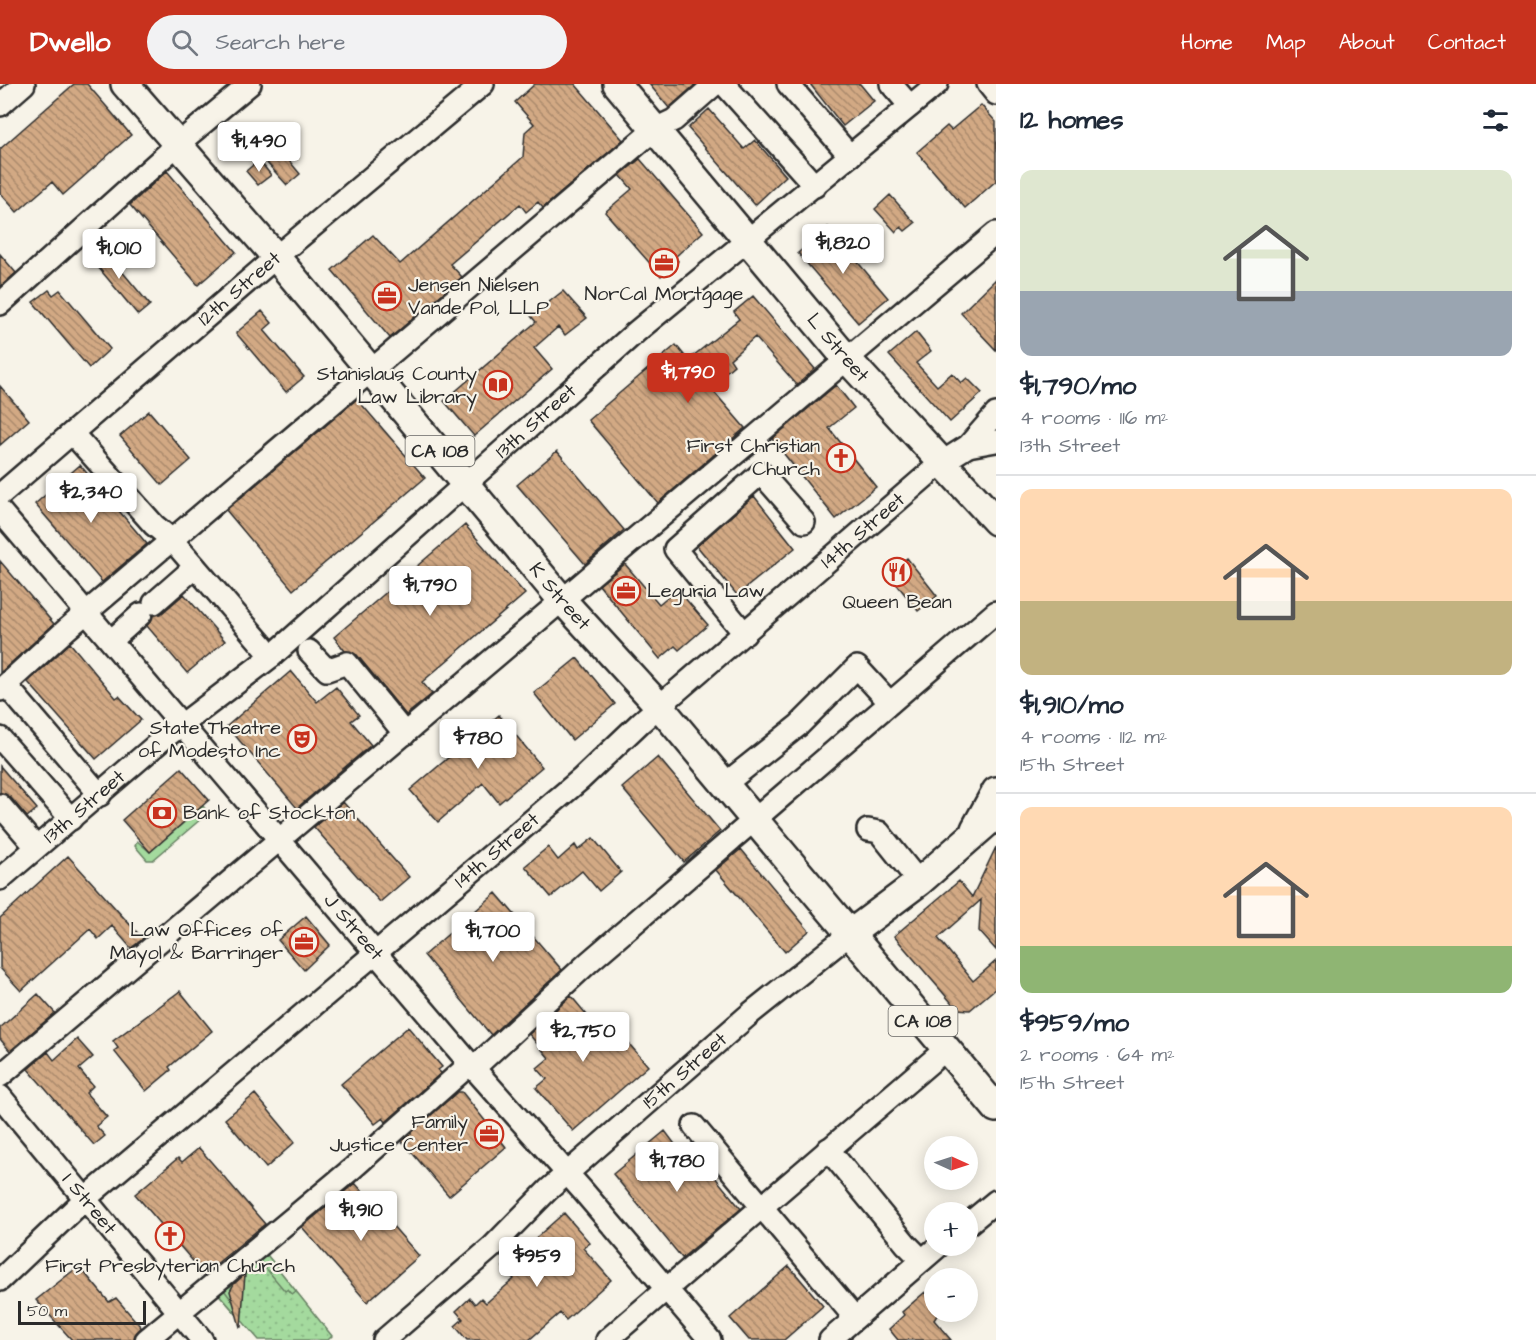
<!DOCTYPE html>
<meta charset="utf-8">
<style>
:root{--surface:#fff;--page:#f2f2f3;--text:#1f2937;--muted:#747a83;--line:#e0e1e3;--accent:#c8321e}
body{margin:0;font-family:"Architects Daughter",sans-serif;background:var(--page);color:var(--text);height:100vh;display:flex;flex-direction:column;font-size:22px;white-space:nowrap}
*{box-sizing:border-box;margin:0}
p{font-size:20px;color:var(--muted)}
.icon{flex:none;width:33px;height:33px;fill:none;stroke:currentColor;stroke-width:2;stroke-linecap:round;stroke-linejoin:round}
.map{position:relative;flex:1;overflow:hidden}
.details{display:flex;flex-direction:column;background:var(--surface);width:540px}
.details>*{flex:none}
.needle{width:39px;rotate:93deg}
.fabs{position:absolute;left:924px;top:1052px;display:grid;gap:12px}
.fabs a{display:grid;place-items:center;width:54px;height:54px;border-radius:50%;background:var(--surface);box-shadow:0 3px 15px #0003;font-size:30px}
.scale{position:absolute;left:18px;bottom:15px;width:128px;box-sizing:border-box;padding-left:6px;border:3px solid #2b2b2b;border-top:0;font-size:16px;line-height:21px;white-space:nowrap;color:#2b2b2b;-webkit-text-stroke:4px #f7f3e8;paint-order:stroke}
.price{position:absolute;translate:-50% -51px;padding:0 14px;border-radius:6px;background:#fff;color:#222;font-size:20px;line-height:39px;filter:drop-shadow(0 2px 3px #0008)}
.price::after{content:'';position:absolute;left:50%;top:36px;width:18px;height:14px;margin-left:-9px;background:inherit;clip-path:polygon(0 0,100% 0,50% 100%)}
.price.on{background:var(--accent);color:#fff}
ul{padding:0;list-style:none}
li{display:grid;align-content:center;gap:12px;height:318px;padding:0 24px}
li+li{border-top:2px solid var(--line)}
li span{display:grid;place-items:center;height:186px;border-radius:12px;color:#555}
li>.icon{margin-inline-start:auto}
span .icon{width:108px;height:108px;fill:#fffc;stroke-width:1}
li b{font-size:26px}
h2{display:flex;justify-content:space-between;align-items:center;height:72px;padding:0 24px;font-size:26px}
header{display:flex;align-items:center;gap:36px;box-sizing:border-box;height:84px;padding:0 30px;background:var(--accent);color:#fff}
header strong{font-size:28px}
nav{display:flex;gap:33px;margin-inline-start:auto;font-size:21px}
.search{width:420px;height:54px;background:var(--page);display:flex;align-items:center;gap:15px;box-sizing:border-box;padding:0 21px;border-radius:33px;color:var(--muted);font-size:22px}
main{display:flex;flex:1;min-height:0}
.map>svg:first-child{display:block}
.grass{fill:url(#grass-tufts);stroke:#688264;stroke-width:1.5}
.park{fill:url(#park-dots);stroke:#688264;stroke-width:1.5}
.garden{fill:#a4da9e;stroke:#688264;stroke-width:1.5}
.building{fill:url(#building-back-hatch);stroke:#2b2b2b;stroke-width:1.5}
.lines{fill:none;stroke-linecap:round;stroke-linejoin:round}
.minor-casing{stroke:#2b2b2b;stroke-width:26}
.major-casing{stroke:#2b2b2b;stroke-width:32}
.minor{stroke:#f7f3e8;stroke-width:21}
.major{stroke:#f7f3e8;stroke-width:27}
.labels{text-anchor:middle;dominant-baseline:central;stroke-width:4.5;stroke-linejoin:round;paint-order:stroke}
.shield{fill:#f7f3e8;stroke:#686764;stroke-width:1.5}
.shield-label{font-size:18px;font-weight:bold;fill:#2b2b2b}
.poi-label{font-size:20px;fill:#2b2b2b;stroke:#f7f3e8;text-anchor:end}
.street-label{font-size:20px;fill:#2b2b2b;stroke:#f7f3e8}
</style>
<header>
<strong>Dwello</strong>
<div class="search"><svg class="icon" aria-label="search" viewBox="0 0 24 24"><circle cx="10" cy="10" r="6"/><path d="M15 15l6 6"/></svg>Search here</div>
<nav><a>Home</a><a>Map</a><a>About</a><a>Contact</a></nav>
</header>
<main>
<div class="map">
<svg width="996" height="1256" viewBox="0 0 996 1256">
<defs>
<pattern id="grass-tufts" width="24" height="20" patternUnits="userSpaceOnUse" patternTransform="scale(1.5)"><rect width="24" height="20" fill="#a4da9e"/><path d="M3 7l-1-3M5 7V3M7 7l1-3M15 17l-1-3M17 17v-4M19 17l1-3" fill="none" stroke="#8dbb88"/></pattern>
<pattern id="park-dots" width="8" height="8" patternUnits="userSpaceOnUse" patternTransform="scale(1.5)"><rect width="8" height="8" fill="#a4da9e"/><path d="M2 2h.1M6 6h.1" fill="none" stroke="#8dbb88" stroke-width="1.8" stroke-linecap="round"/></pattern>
<pattern id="building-back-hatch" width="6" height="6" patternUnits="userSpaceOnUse" patternTransform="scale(1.5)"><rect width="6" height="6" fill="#d2a984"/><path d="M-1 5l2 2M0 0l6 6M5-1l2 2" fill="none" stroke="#ab8a6c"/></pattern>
</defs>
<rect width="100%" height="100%" fill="#f7f3e8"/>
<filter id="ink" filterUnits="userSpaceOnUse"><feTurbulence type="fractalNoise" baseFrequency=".0167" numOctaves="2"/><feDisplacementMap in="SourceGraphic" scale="12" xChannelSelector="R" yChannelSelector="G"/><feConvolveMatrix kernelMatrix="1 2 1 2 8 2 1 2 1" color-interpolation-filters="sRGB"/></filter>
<g filter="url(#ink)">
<!-- grass -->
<path class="grass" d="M203 722 208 729 153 776H147L135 762 137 757 150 768Z"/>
<!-- park -->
<path class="park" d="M263 1166 332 1252 328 1256H259L216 1207Z"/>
<!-- garden -->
<path class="garden" d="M263 1166 296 1207 292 1210 288 1205 285 1207 259 1176 224 1206 240 1227V1234L216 1207Z"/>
<!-- building -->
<path class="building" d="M74 0H87L131 51 63 111 52 98 17 128 0 109V65Z
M535 0H575L623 56 543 124 538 118 526 128 520 120 450 180 462 193 390 254 332 186 373 151 400 180 523 73 525 48 534 40 515 18Z
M649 0H696L669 24Z
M810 0H860L874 17 843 42Z
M981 21 996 38V97L965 124 917 68 947 42 951 46Z
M709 25 744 65 755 56 786 92 755 121 688 44Z
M281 67 300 90 287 101 267 79Z
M640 75 703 148 675 173 678 177 661 192 605 128 632 105 620 91Z
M259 76 271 91 258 101 246 87Z
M167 87 236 168 198 201 130 121Z
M890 111 915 139 905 147 901 143 896 148 875 125Z
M828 143 888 214 858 239 798 169Z
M100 161 150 221 138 231 88 171Z
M0 170 16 189 0 203Z
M996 195V266L961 229Z
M49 206 53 211 60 206 110 265 89 284 33 218Z
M563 207 587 234 565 251 558 243 534 264 552 285 474 352 444 317 536 238 531 232Z
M753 212 815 285 797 301 755 253 730 275 734 281 709 302 745 344 658 419 588 336 676 261 688 276 739 235 734 228Z
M262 227 272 239 264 246 304 293 286 308 236 249Z
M916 248 931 267 916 279 937 302 952 289 961 299 967 294 982 309 950 338 889 271Z
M836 301 854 324 829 344 876 403 836 435 772 355Z
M0 302 29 336 0 361Z
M357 315 425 394 293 506 226 426Z
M149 327 191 376 162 401 120 352Z
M557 367 624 446 585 480 517 401Z
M80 381 147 460 102 498 35 420Z
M754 412 795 464 737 511 697 462Z
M465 441 525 510 422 598 432 610 406 631 357 571 345 567 334 553Z
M907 474 937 512 918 527 888 489Z
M0 477 54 540 0 589Z
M625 480 659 520 677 505 708 541 679 566 675 562 660 575 599 501Z
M184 510 225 557 187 589 147 542 153 531 162 529Z
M70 559 116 614 119 612 141 636 96 675 28 598Z
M577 574 615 620 572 656 534 609Z
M291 587 317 618 336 603 359 631 351 637 371 661 297 724 227 642Z
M499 631 542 683 499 719 483 699 438 738 410 706Z
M658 673 720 747 684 778 622 704Z
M0 682 37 725 27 733 10 713 0 709Z
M181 684 209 716 150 768 122 736Z
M343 718 409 793 380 818 314 743Z
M593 754 621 788 599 807 582 787 551 813 525 782 548 763 558 776 575 761 578 766Z
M996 763V866L979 847 981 816 938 854 973 897 996 877V904L970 926 957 925 894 852 959 797 972 813Z
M741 765 809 847 785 868 716 786Z
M68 772 143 855 131 864 112 842 98 855 90 845 21 907 0 884V834Z
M496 809 562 886 491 951 424 871Z
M306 832 330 861 304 886 278 856Z
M180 907 212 947 169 983 171 986 146 1007 114 967 118 964 113 957Z
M38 910 55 929 10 967 0 955V944Z
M571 912 597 943 607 934 648 982 573 1047 536 1004 547 995 537 984 549 974 529 950Z
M408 943 442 983 438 986 441 989 386 1038 383 1034 375 1040 341 1000Z
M77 955 93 973 79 985 93 1002 86 1009 107 1033 96 1042 105 1052 94 1061 28 985 48 968 54 976Z
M457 1008H462L506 1063 449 1112 402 1057Z
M255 1010 295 1058 266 1084 225 1035Z
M665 1047 683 1071 691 1064 741 1125 682 1174 613 1090Z
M199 1064 265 1140 204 1190 135 1110 178 1074 182 1078Z
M355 1099 419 1172 367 1218 302 1143Z
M564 1129 590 1159 583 1164 611 1196 566 1236 560 1229 529 1256H467L455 1242 463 1235 456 1227 470 1214 475 1220 481 1214 486 1219 514 1195 503 1183Z
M79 1182 109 1218 116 1214 141 1243 134 1256H72L36 1216Z
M789 1182 823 1222 784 1256H749L730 1234Z
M245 1190 241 1243H240L230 1207 234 1200Z
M925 1208 934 1220V1227H940L934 1236 951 1256H898L889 1245 904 1231 902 1228Z"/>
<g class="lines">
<!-- minor casing -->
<g class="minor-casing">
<g id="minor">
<path d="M724 0 815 102"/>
<path d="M788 0 850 72"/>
<path d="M891 0 910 22"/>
<path d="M988 0 996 10"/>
<path d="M0 21 24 0"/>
<path d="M0 220 178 60 250 0"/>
<path d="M72 349 154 441 172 456 272 572"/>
<path d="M968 362 996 357"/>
<path id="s1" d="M0 411 276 173 483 0"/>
<path id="s2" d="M0 427 470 980 583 1107 710 1256"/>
<path d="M154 519 195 483"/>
<path d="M745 550 675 465 761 389 804 438"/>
<path d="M111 557 141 530"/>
<path d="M309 567 327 586 347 579 405 650"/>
<path d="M6 601 100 711"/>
<path d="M0 606 67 545 655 45 674 36 715 0"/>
<path d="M0 654 71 735"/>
<path d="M725 700 799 641 857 583 890 619"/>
<path d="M0 721 36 763"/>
<path d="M868 746 879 748 919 798"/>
<path id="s3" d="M0 795 163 655 272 572 636 248 937 0"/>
<path d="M474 984 589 878 996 528"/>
<path d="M0 992 996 149"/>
<path id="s4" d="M0 1012 202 1256"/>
<path d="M694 1042 855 1234"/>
<path d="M828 1065 906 1160 922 1176"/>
<path d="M968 1140 996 1117"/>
<path id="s5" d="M0 1196 86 1114 581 695 641 638 941 379 968 362 996 330"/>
<path d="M146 1256 353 1084 470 980"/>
<path id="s6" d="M384 1256 492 1163 548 1106 751 929 851 849"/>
<path d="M607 1256 946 965"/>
<path d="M830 1256 940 1161"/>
</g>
</g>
<!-- major casing -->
<g class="major-casing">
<g id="major">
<path id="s7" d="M125 0 276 173 562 516 660 623 996 1024"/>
<path id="s8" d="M617 0 846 274 996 437"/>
<path d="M975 745 996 707"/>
<path d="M851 849 919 798 996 731"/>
</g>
</g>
<!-- minor -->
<use href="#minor" class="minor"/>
<!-- major -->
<use href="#major" class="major"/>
</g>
</g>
<!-- icons -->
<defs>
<g id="office-ring" transform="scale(1.5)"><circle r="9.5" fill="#f7f3e8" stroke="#c8321e" stroke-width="1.5"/><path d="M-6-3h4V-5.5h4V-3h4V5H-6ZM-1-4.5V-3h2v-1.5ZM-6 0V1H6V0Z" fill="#c8321e"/></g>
<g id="library-ring" transform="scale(1.5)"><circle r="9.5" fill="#f7f3e8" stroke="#c8321e" stroke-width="1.5"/><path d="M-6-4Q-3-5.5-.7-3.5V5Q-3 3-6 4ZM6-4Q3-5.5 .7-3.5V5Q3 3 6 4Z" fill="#c8321e"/></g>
<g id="church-ring" transform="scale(1.5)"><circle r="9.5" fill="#f7f3e8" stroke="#c8321e" stroke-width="1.5"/><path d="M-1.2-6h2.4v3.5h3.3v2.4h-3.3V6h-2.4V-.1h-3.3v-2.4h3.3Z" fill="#c8321e"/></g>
<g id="restaurant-ring" transform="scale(1.5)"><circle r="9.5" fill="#f7f3e8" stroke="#c8321e" stroke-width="1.5"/><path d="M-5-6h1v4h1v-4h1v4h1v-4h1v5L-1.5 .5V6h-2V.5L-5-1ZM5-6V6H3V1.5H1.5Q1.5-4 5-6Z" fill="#c8321e"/></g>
<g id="theatre-ring" transform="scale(1.5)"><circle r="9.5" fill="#f7f3e8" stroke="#c8321e" stroke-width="1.5"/><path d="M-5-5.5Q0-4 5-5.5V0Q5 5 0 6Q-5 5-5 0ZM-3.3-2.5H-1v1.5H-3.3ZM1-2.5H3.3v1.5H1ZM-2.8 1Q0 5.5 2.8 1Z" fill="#c8321e"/></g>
<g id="bank-ring" transform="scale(1.5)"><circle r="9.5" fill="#f7f3e8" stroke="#c8321e" stroke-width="1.5"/><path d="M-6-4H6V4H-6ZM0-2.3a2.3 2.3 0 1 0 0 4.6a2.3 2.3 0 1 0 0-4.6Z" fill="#c8321e"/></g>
</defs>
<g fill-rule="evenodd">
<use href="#office-ring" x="664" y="179"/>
<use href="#office-ring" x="387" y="212"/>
<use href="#library-ring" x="498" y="301"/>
<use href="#church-ring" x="841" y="374"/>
<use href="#restaurant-ring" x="897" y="488"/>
<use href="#office-ring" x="626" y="507"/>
<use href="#theatre-ring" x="302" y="655"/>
<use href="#bank-ring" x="162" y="729"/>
<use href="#office-ring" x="304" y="858"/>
<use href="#office-ring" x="489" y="1050"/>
<use href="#church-ring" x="170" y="1152"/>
</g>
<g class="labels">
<!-- shield labels -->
<g class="shield">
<rect x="405.5" y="352" width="69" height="30" rx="4.5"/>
<rect x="888.5" y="922" width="69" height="30" rx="4.5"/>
</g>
<g class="shield-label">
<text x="440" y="367">CA 108</text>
<text x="923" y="937">CA 108</text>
</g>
<!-- poi labels -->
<g class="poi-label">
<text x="408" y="201" text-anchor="start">Jensen Nielsen<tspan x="408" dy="23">Vande Pol, LLP</tspan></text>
<text x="664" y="210" text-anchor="middle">NorCal Mortgage</text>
<text x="477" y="290">Stanislaus County<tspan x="477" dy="23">Law Library</tspan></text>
<text x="820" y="362">First Christian<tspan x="820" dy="23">Church</tspan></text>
<text x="647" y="507" text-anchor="start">Leguria Law</text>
<text x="897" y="518" text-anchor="middle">Queen Bean</text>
<text x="281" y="644">State Theatre<tspan x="281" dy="23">of Modesto Inc</tspan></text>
<text x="183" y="729" text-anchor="start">Bank of Stockton</text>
<text x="283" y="846">Law Offices of<tspan x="283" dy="23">Mayol &amp; Barringer</tspan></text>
<text x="468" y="1038">Family<tspan x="468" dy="23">Justice Center</tspan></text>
<text x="170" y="1182" text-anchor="middle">First Presbyterian Church</text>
</g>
<!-- street labels -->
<g class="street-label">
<text stroke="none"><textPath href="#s1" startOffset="316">12th Street</textPath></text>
<text stroke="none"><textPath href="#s8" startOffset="344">L Street</textPath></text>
<text stroke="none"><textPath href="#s3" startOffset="705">13th Street</textPath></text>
<text stroke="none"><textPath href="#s5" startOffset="1143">14th Street</textPath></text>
<text stroke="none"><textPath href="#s7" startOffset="672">K Street</textPath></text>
<text stroke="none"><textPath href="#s3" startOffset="111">13th Street</textPath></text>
<text stroke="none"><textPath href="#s5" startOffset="657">14th Street</textPath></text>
<text stroke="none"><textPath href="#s2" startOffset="546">J Street</textPath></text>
<text stroke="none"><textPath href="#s6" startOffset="404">15th Street</textPath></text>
<text stroke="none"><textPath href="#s4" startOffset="140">I Street</textPath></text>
</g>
</g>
</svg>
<div class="fabs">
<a><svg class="needle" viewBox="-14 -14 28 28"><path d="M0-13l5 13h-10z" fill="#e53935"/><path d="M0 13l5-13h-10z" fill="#747a83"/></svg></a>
<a>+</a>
<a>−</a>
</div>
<div class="scale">50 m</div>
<b class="price" style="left:259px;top:89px">$1,490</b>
<b class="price" style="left:843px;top:191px">$1,820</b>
<b class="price" style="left:119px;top:196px">$1,010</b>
<b class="price on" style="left:688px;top:320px">$1,790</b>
<b class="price" style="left:91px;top:440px">$2,340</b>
<b class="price" style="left:430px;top:533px">$1,790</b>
<b class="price" style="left:478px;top:686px">$780</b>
<b class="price" style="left:493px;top:879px">$1,700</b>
<b class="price" style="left:583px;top:979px">$2,750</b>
<b class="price" style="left:677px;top:1109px">$1,780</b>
<b class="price" style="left:361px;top:1158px">$1,910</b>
<b class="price" style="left:537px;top:1204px">$959</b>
</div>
<section class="details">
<h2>12 homes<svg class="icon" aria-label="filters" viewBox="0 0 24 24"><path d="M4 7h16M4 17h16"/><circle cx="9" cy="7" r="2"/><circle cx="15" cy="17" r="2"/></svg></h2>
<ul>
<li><span style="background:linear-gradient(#dfe7d0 65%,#9aa5b1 0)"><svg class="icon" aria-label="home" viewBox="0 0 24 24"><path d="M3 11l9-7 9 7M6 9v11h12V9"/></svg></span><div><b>$1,790/mo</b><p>4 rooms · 116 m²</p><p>13th Street</p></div></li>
<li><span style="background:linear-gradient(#ffd9b3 60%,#c2b280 0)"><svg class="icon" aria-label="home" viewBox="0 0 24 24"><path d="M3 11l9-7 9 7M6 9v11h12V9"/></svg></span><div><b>$1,910/mo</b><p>4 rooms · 112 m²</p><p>15th Street</p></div></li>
<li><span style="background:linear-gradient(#ffd9b3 75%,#8fb573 0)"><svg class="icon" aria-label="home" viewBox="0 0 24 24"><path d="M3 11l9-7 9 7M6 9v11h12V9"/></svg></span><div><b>$959/mo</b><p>2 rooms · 64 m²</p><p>15th Street</p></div></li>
</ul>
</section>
</main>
